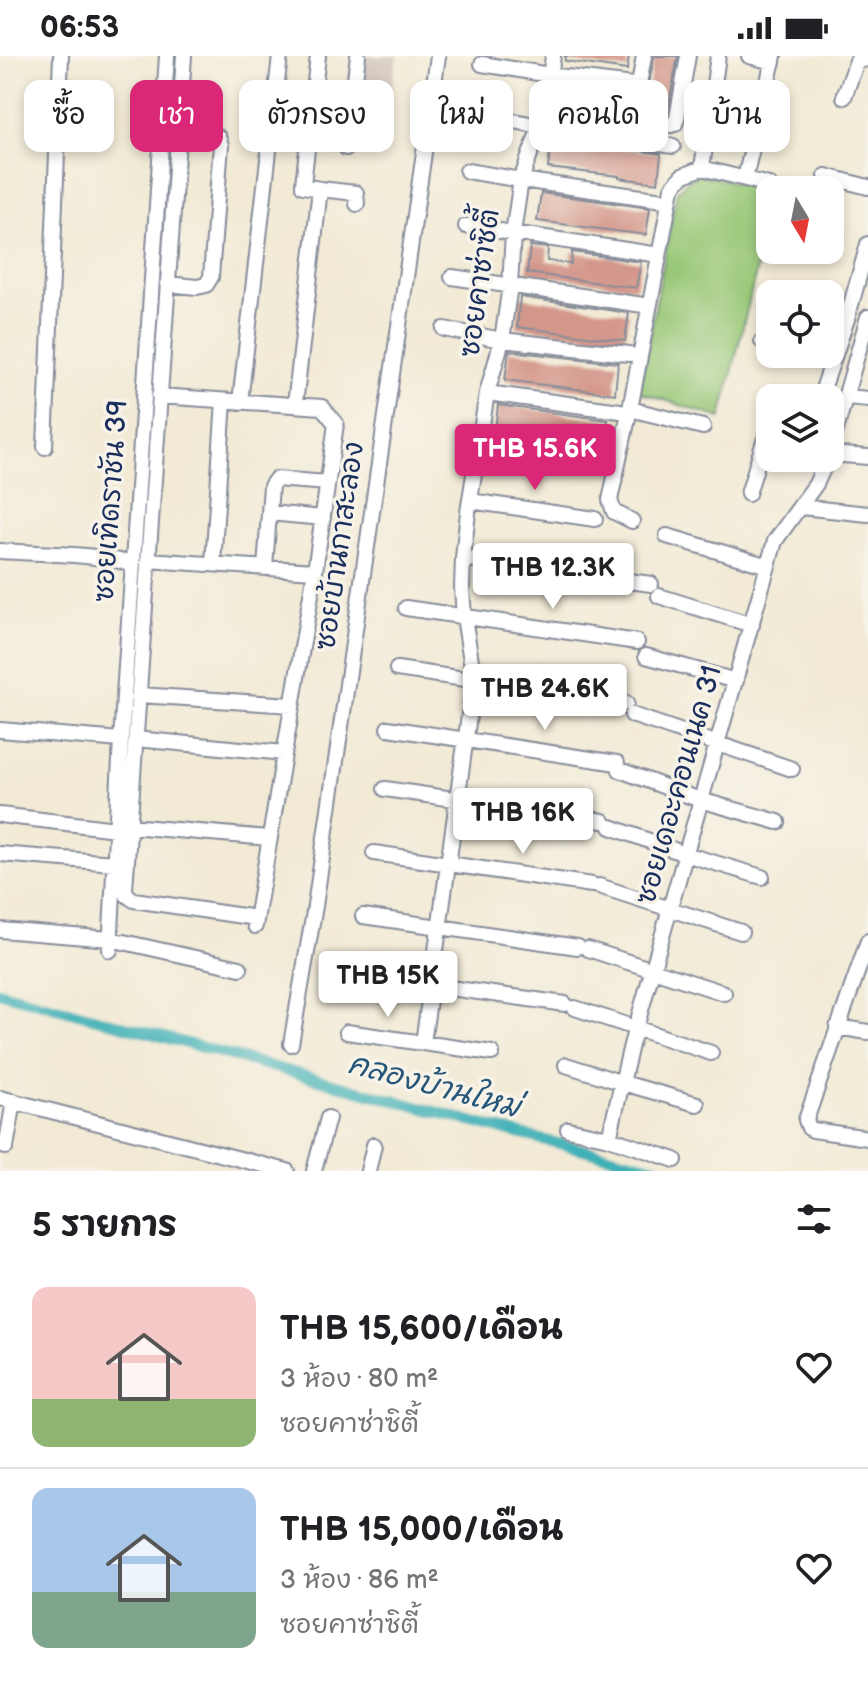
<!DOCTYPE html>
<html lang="th">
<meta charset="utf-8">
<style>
:root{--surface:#fff;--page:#f6f6f6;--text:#202124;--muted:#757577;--line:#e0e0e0;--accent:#db2777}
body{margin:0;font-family:"Balsamiq Sans","Playpen Sans Thai",sans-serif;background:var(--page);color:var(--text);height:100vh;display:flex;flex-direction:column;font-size:30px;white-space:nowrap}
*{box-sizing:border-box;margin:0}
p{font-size:26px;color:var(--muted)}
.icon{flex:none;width:44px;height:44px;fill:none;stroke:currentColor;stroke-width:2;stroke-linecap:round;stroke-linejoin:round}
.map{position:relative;height:1115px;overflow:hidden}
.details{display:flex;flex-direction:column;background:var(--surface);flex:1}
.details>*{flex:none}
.hud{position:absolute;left:24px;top:24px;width:820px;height:72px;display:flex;gap:16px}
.needle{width:52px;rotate:170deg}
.fabs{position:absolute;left:756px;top:120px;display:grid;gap:16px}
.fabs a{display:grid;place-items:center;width:88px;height:88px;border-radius:16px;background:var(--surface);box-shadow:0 4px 12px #0003;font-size:40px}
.price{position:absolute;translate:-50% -68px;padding:0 18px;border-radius:8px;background:#fff;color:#222;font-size:26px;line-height:52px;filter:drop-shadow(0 2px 4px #0008)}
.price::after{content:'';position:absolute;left:50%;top:48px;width:24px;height:18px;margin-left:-12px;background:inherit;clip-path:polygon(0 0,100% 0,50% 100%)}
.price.current{background:var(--accent);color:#fff}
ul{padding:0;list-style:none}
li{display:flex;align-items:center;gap:24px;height:200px;padding:0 32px}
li+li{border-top:2px solid var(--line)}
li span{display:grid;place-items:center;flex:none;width:224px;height:160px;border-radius:16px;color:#555}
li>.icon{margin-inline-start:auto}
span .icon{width:96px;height:96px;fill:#fffc;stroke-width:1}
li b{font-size:34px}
h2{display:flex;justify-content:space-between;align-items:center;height:96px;padding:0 32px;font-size:34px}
.pill{padding:0 28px;border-radius:16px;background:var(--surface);box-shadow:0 4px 12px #0003;font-size:28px;line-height:72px}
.pill.current{background:var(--accent);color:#fff}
.status{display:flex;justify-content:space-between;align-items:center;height:56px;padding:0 40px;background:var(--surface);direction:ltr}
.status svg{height:22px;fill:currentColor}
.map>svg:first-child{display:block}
.industrial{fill:#cec1ba}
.green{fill:#98c877;stroke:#5a7c6a;stroke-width:2}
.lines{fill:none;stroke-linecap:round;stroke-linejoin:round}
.canal{stroke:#40b1b7;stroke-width:11}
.building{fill:#d4978b}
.minor-casing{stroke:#868c9a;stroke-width:18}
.minor{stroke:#fff;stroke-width:14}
.labels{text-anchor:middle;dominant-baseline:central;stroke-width:7;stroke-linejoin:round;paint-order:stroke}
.street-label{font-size:28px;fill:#1b2f5e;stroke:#f7f3e8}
.water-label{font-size:30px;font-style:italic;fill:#265679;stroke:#f7f3e8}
</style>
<div class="status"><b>06:53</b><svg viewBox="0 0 49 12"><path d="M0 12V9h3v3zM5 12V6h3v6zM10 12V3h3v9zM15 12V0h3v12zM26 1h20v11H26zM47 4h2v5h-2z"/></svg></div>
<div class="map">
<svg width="868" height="1115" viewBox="0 0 868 1115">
<rect width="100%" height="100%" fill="#f7f3e8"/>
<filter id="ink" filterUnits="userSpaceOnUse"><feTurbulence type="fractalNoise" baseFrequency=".0125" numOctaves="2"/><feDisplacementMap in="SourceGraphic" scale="16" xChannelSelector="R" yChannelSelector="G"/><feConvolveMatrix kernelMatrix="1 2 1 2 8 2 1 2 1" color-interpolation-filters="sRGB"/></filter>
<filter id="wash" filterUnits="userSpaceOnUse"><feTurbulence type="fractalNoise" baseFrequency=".006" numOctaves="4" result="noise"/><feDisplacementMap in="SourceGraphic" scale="32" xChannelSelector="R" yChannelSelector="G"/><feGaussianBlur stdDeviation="1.8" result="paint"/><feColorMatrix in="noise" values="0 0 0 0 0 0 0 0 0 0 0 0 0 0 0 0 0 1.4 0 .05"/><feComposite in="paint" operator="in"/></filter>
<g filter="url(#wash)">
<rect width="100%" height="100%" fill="#f2ead5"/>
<!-- industrial -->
<path class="industrial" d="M352 0H397L382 99 339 95Z"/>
<!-- green -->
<path class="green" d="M699 118 770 135V158L721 362 639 336 677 135 687 125Z"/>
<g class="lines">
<!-- canal -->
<path class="canal" d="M0 936 491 1071 671 1115"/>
</g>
<g id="blocks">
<!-- building -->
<path class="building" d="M565 0H629L627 14 565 5Z
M654 0H678L667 59 644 56Z
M560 30 620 38 617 66 556 58Z
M552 82 661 98 658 127 619 122V120L548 112Z
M541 137 650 152 646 179 537 165Z
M530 190 548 192 547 205 571 208 572 196 641 206 636 232 527 217Z
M520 241 629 257 625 285 517 271Z
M509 295 618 307 615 338 505 324Z
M498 349 608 364 604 391 495 375Z"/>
</g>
</g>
<g filter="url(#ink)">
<use href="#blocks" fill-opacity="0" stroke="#868c9a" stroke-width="2"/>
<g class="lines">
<!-- minor casing -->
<g class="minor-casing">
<path id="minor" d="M184 0 125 833 127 839 134 844 256 862
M644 0 634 57 637 66 671 69 675 68 677 62 688 0
M749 0 773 6
M482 8 550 19 633 29
M731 38 765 42
M844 41 857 5 868 3
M478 58 540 70 673 90
M346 92 358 0
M702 112 718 0
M467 115 521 124 663 144
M826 120 868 131
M745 122 774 0
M320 133 356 137 357 148
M466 170 653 198
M452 221 643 249
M167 228 197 231 206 229 211 221 221 89 218 81 210 76 179 74
M830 257 847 263
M444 273 502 284 629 298
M762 285 770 287
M487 337 620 355
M159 340 322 351 336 368 315 515 255 870
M296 340 320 133 303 130V128L318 0
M846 341 868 343
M820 342 847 263 868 188
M240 346 280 0
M630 353 703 371
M45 391 61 0
M478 391 607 410
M830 395 868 261
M830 398 868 401
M748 438 764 385 770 375
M470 445 595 463
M801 451 868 458
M269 457 323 462
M632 465 614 456 610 444 630 353 672 132 682 120 702 112 769 129
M667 480 768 510
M0 495C45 498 89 497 133 508
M463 502 651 528
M148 504 315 515
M213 508 224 345
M265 512 271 430 276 423 328 427
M659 540 752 569
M406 552 637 586
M646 600 736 625
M397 613 626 647
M139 639 292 649
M632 659 792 713
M388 672 617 707
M0 674 121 684
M136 683 284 697
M620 714 700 744 778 766
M385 733 603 765
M0 759 116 773
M130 770 269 782
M611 771 685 798 762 821
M374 797 592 829
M0 798 114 807
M599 830 741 876
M363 860 578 891
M0 874 110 883 240 912
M868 885 806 1064 809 1072 813 1074 868 1082
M588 893 724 937
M110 894 121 684 167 0
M356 919 565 948
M575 952 711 997
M837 971 868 976
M347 976 492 997
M423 987 474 624 464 561 462 531 463 502 468 456 487 337 502 284 510 230 513 177 521 124 540 70 547 43 553 0
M291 988 315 850 438 0
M566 1009 623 1027 697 1048
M0 1042 287 1115
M568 1073 609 1082 675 1104
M609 1082 631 989 775 485 816 428 828 402
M6 1091 14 1045
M314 1115 328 1062
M368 1115 374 1089"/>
</g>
<!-- minor -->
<use href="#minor" class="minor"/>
</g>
</g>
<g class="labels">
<!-- street labels -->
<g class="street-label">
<text transform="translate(480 227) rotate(-82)">ซอยคาซ่าซิตี้</text>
<text transform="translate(111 445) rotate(-86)">ซอยเทิดราชัน 39</text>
<text transform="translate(340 490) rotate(-82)">ซอยบ้านกาสะลอง</text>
<text transform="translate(679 729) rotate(-74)">ซอยเดอะคอนเนค 31</text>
</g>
<!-- water labels -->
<g class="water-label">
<text transform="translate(434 1030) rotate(15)">คลองบ้านใหม่</text>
</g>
</g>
</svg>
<div class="fabs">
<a><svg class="needle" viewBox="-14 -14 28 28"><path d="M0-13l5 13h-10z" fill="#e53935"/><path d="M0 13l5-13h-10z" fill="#757577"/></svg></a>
<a><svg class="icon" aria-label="locate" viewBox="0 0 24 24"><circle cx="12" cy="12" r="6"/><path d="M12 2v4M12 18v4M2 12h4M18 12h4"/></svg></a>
<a><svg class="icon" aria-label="layers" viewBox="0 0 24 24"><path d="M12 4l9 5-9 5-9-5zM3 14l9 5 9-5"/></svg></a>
</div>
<b class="price current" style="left:535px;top:436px">THB 15.6K</b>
<b class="price" style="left:553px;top:555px">THB 12.3K</b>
<b class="price" style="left:545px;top:676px">THB 24.6K</b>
<b class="price" style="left:523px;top:800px">THB 16K</b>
<b class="price" style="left:388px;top:963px">THB 15K</b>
<div class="hud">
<a class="pill">ซื้อ</a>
<a class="pill current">เช่า</a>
<a class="pill">ตัวกรอง</a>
<a class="pill">ใหม่</a>
<a class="pill">คอนโด</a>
<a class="pill">บ้าน</a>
</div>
</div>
<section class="details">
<h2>5 รายการ<svg class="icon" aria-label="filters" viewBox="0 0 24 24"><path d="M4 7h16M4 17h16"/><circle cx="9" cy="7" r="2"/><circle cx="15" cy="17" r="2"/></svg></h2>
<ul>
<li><span style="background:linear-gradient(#f6c9c9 70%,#8fb573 0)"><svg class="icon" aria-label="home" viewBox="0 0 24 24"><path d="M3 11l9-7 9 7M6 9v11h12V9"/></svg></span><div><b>THB 15,600/เดือน</b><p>3 ห้อง · 80 m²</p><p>ซอยคาซ่าซิตี้</p></div><svg class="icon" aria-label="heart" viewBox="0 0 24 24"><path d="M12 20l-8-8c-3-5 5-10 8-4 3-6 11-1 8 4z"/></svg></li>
<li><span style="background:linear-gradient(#a9c7e8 65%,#7fa58c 0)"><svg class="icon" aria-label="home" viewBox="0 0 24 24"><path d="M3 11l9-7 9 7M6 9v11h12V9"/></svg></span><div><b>THB 15,000/เดือน</b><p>3 ห้อง · 86 m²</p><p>ซอยคาซ่าซิตี้</p></div><svg class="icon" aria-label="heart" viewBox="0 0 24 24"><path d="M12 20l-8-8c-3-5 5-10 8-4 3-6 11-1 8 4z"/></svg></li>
</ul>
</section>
